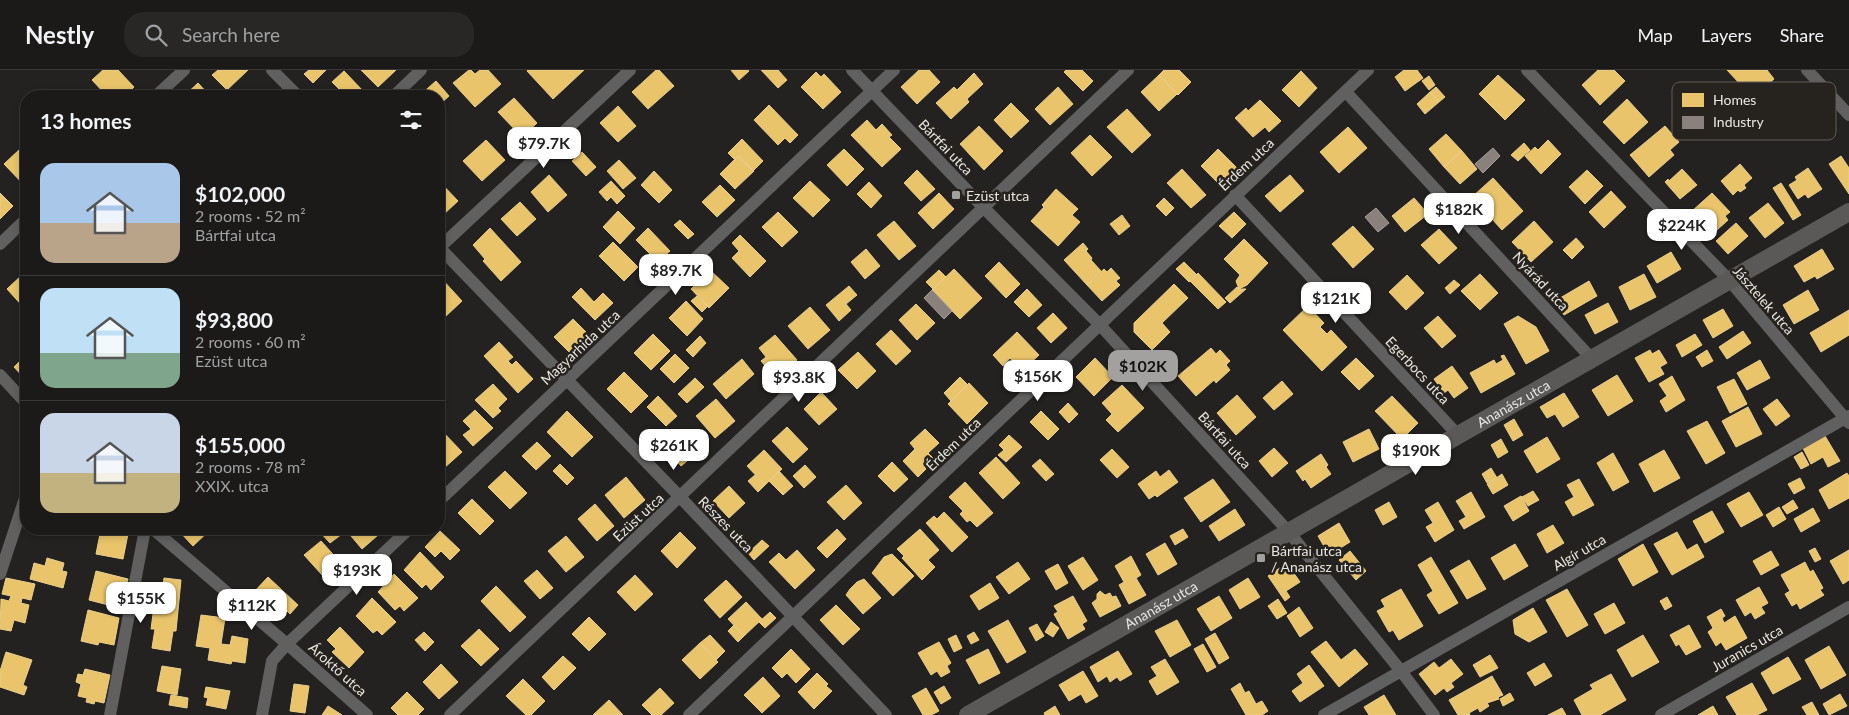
<!DOCTYPE html>
<meta charset="utf-8">
<style>
:root{--surface:#1b1a18;--page:#282725;--text:#f1f3f6;--muted:#a0a1a2;--line:#393837;--accent:#a3a19f}
body{margin:0;font-family:Lato,sans-serif;background:var(--page);color:var(--text);height:100vh;display:flex;flex-direction:column;font-size:19px;white-space:nowrap}
*{box-sizing:border-box;margin:0}
p{font-size:16px;color:var(--muted)}
.icon{flex:none;width:28px;height:28px;fill:none;stroke:currentColor;stroke-width:2;stroke-linecap:round;stroke-linejoin:round}
.map{position:relative;flex:1;overflow:hidden}
.panel{position:absolute;left:20px;top:20px;width:425px;height:445px;display:flex;flex-direction:column;background:var(--surface);border-radius:20px;box-shadow:0 2px 8px #0003,0 0 0 1px var(--line)}
.panel>*{flex:none}
.price{position:absolute;translate:-50% -42px;padding:0 11px;border-radius:10px;background:#fff;color:#222;font-size:16px;line-height:32px;filter:drop-shadow(0 1px 2px #0008)}
.price::after{content:'';position:absolute;left:50%;top:30px;width:15px;height:11px;margin-left:-8px;background:inherit;clip-path:polygon(0 0,100% 0,50% 100%)}
.price.on{background:var(--accent);color:#111}
ul{padding:0;list-style:none}
li{display:flex;align-items:center;gap:15px;height:125px;padding:0 20px}
li+li{border-top:1px solid var(--line)}
li span{display:grid;place-items:center;flex:none;width:140px;height:100px;border-radius:15px;color:#555}
li>.icon{margin-inline-start:auto}
span .icon{width:60px;height:60px;fill:#fffc;stroke-width:1}
li b{font-size:21px}
h2{display:flex;justify-content:space-between;align-items:center;height:60px;padding:0 20px;font-size:21px}
header{display:flex;align-items:center;gap:30px;box-sizing:border-box;height:70px;padding:0 25px;background:var(--surface);border-bottom:1px solid var(--line)}
header strong{font-size:24px}
nav{display:flex;gap:28px;margin-inline-start:auto;font-size:18px}
.search{width:350px;height:45px;background:var(--page);display:flex;align-items:center;gap:12px;box-sizing:border-box;padding:0 18px;border-radius:20px;color:var(--muted);font-size:19px}
.map>svg:first-child{display:block}
.homes{fill:#e9c46a;stroke:#e9ce8e}
.industry{fill:#8a817c;stroke:#a69f9b}
.lines{fill:none;stroke-linecap:round;stroke-linejoin:round}
.street{stroke:#616060;stroke-width:12}
.secondary{stroke:#5b5957;stroke-width:18}
.poi-dot{fill:#a3a19f;stroke:#26221e;stroke-width:2}
.labels{text-anchor:middle;dominant-baseline:central;stroke-width:5;stroke-linejoin:round;paint-order:stroke}
.street-label{font-size:14px;fill:#e8e6e3;stroke:#26221e}
.poi-label{font-size:14px;fill:#e8e6e3;stroke:#26221e;text-anchor:start}
.key{fill:#26221e;stroke:#605d59;stroke-width:1}
.key-label{font-size:14px;fill:#e8e6e3}
</style>
<header>
<strong>Nestly</strong>
<div class="search"><svg class="icon" aria-label="search" viewBox="0 0 24 24"><circle cx="10" cy="10" r="6"/><path d="M15 15l6 6"/></svg>Search here</div>
<nav><a>Map</a><a>Layers</a><a>Share</a></nav>
</header>
<div class="map">
<svg width="1849" height="645" viewBox="0 0 1849 645">
<rect width="100%" height="100%" fill="#242220"/>
<!-- homes -->
<path class="homes" d="M103 0H118L134 17 125 26H107L92 10Z
M218 0H248L227 20 212 5Z
M309 0H326L313 13 304 4Z
M361 0H396L378 17Z
M469 0H471L475 4 480 0H488L501 14 475 37 453 13Z
M528 0H584L553 29 527 1Z
M656 0H659L674 16 648 39 632 22Z
M731 0H747L749 1 739 10Z
M761 0H778L787 10 778 18Z
M919 0H929L940 12 917 34 901 17Z
M1066 0H1082L1093 11 1083 21 1064 2Z
M1164 0H1179L1191 12 1178 25 1159 5Z
M1404 0H1417L1423 8 1405 21 1395 7Z
M1598 0H1614L1625 11 1600 35 1582 15Z
M1727 0H1767L1774 9 1753 28Z
M344 1 364 22 359 26H346L332 12Z
M1301 1 1317 18 1299 37 1282 20Z
M816 2 821 7 824 4 841 22 823 39 801 17Z
M974 3 983 14 967 29 969 32 951 49 936 33 954 17 957 20Z
M1159 5 1177 24 1159 41 1141 22Z
M1498 5 1525 30 1505 50 1479 24Z
M1429 6 1435 15 1429 20 1422 11Z
M436 11 449 26 439 35V26H419Z
M198 13 210 26H184Z
M1058 17 1073 34 1050 55 1035 39Z
M1436 17 1445 27 1439 32 1430 22Z
M1430 22 1439 32 1425 44 1417 34Z
M514 28 537 53 522 67 498 42Z
M1627 29 1648 52 1624 74 1603 52Z
M1260 30 1281 51 1269 62 1265 57 1253 67 1235 48 1246 38 1248 41Z
M1011 33 1029 51 1011 68 994 50Z
M769 35 798 65 790 73 785 68 778 75 754 50Z
M618 36 636 56 618 72 600 53Z
M1127 39 1151 65 1132 83 1107 57Z
M867 50 876 60 882 54 892 65 889 67 901 79 882 97 851 65Z
M979 56 1003 81 984 100 960 74Z
M1665 56 1679 72 1670 80 1674 85 1649 107 1630 85Z
M1348 57 1367 78 1339 103 1320 82Z
M1446 64 1462 81 1444 97 1429 79Z
M1090 65 1112 87 1092 106 1071 83Z
M742 69 763 91 753 101 738 86 735 90 728 83Z
M486 70 505 90 482 111 463 91Z
M1548 70 1561 84 1541 104 1525 86 1535 77 1538 80Z
M1524 73 1530 80 1518 91 1511 85Z
M20 79 26 86V117L4 94Z
M844 79 864 99 847 116 827 95Z
M1218 79 1237 98 1220 115 1201 96Z
M1462 81 1477 99 1460 114 1444 97Z
M582 82 596 97 586 106 572 91Z
M738 86 754 101 735 119 720 104Z
M1841 86 1849 98V124L1829 94Z
M619 90 636 108 623 119 607 101Z
M1740 94 1752 108 1744 115 1746 118 1740 122 1738 120 1733 125 1721 111Z
M1808 98 1822 119 1808 128 1805 124 1798 129 1789 115 1797 110 1795 107Z
M1182 99 1206 125 1191 138 1167 113Z
M1682 99 1697 115 1680 129 1665 112 1668 109 1669 111Z
M917 100 935 119 921 131 904 113Z
M1587 100 1603 116 1585 134 1569 117Z
M654 101 672 120 659 133 641 115Z
M549 105 567 125 548 142 531 122Z
M1290 105 1304 121 1280 142 1265 126Z
M1493 108 1523 141 1502 160 1472 127Z
M439 111 458 131 444 144 439 139Z
M611 111 625 126 617 134 611 127 607 131 599 122Z
M810 111 830 130 813 147 793 128Z
M869 112 882 126 871 138 857 124Z
M1781 113 1801 145 1793 150 1773 118Z
M720 115 735 130 717 147 702 132Z
M1056 119 1078 139 1072 145 1080 152 1058 176 1031 151 1044 137 1042 135Z
M1611 121 1626 137 1604 158 1589 142Z
M0 123 13 136 0 149Z
M939 123 954 139 933 159 918 143Z
M1712 123 1730 142 1725 146 1728 150 1717 160 1714 156 1708 161 1691 142Z
M1164 128 1174 138 1166 146 1156 136Z
M1414 128 1428 144 1405 162 1392 146Z
M520 132 536 149 517 166 501 149Z
M1768 133 1784 153 1765 168 1749 148Z
M618 141 635 158 620 174 603 157Z
M778 142 798 162 782 177 762 157Z
M1234 142 1246 154 1232 168 1219 156Z
M1122 145 1130 156 1119 165 1110 154Z
M680 150 694 164 688 169 674 155Z
M894 151 916 176 899 190 877 165Z
M1534 151 1553 172 1531 192 1512 172Z
M1736 153 1748 166 1728 184 1716 171Z
M1353 156 1374 179 1353 198 1332 174Z
M490 158 521 192 501 211 483 191 485 189 473 175Z
M648 158 670 181 658 192 636 170Z
M1439 159 1457 178 1439 194 1421 175Z
M740 165 766 191 750 207 732 188 739 181 732 173Z
M1576 168 1584 177 1572 189 1563 180Z
M1244 169 1268 193 1247 215 1239 219 1236 211 1240 205 1224 189Z
M613 172 638 197 624 211 599 186Z
M1083 173 1088 179 1086 181 1092 188 1091 190 1101 201 1087 215 1064 190Z
M866 179 880 196 865 209 851 192Z
M1822 179 1834 199 1817 209 1815 206 1804 212 1794 196Z
M1671 182 1681 199 1657 213 1647 196Z
M999 192 1020 214 1006 228 985 206Z
M1184 192 1196 204 1189 212 1176 199Z
M1111 198 1120 208 1116 211 1120 215 1102 231 1087 215 1104 199 1107 202Z
M954 199 982 228 960 249 932 220Z
M710 200 729 218 709 238 691 219Z
M939 200 946 207 933 219 926 212Z
M1198 203 1226 232 1218 239 1190 211Z
M1480 204 1498 223 1480 240 1461 221Z
M1644 204 1656 227 1630 240 1619 217Z
M22 205 26 210V240L7 219Z
M1407 205 1424 223 1406 240 1389 222Z
M440 207 462 231 446 246 439 238Z
M1454 210 1460 215 1450 224 1445 218Z
M1589 211 1597 226 1564 245 1555 231Z
M1174 214 1188 228 1162 253 1170 262 1152 280 1134 262V253Z
M849 216 857 225 846 234 851 240 839 251 826 235Z
M1237 217 1239 219H1246L1230 233 1225 228Z
M581 218 594 232 603 223 613 233 595 250 572 227Z
M1027 219 1042 235 1029 247 1014 232Z
M1808 220 1819 240 1794 254 1783 235Z
M697 226 708 236 702 242 691 231Z
M686 231 703 249 687 266 669 248Z
M1608 233 1618 252 1595 264 1585 245Z
M916 234 935 253 917 270 899 250Z
M1308 236 1324 253 1320 257 1327 264 1331 260 1347 277 1322 301 1283 260Z
M810 237 830 260 808 279 788 256Z
M1723 239 1733 256 1713 268 1703 250Z
M1849 240V265L1821 282 1810 263Z
M1053 243 1067 258 1051 273 1037 258Z
M1438 246 1456 266 1442 278 1424 258Z
M1518 246 1536 257 1549 281 1526 294 1504 254Z
M573 249 588 264 570 283 554 267Z
M891 260 911 281 896 295 876 274Z
M1743 261 1751 273 1727 289 1719 277Z
M1017 262 1039 285 1022 301 1010 288 1003 296 993 285Z
M653 264 670 281 651 300 634 283Z
M1695 264 1702 275 1682 287 1676 275Z
M775 265 797 290 781 304 776 298 771 303 761 291 766 287 759 278Z
M700 266 706 273 693 287 686 280Z
M499 272 513 287 508 291 512 295 516 291 533 309 518 323 484 286Z
M1211 278 1216 284 1220 280 1230 291 1226 295 1230 300 1216 313 1214 310 1196 326 1178 306Z
M1650 280 1652 284 1659 280 1667 293 1660 297 1664 304 1649 312 1635 288Z
M1707 280 1713 291 1702 297 1696 287Z
M858 282 876 301 857 319 838 300Z
M675 284 689 298 674 313 660 299Z
M26 285V310L14 297Z
M1504 285 1515 304 1481 323 1470 303 1494 290 1496 294 1503 290 1501 286Z
M1095 288 1113 307 1094 326 1076 307Z
M1356 288 1374 306 1359 320 1341 302Z
M742 289 754 304 726 329 713 314Z
M1760 290 1770 308 1747 320 1737 303Z
M1452 296 1468 318 1454 328 1448 320 1444 323 1434 309Z
M624 302 648 326 631 343 607 319Z
M1617 305 1633 331 1608 346 1592 320Z
M1672 306 1685 330 1666 342 1660 331 1667 326 1659 314Z
M960 307 968 315 951 331 944 323Z
M695 308 704 317 687 333 678 324Z
M1734 309 1747 334 1730 343 1717 317Z
M1282 311 1293 324 1274 340 1263 328Z
M969 313 988 333 967 354 948 334Z
M493 314 507 329 498 338 501 341 493 348 475 330Z
M1122 315 1144 338 1118 362 1106 350 1112 344 1102 333Z
M821 322 837 339 819 355 804 339Z
M1564 323 1579 347 1563 357 1555 344 1547 348 1540 337Z
M1237 325 1256 347 1236 365 1217 343Z
M658 326 677 346 666 356 647 337Z
M1392 326 1418 353 1402 369 1375 341Z
M716 329 735 351 715 368 696 346Z
M1777 329 1790 346 1776 356 1763 339Z
M1068 333 1078 344 1069 353 1059 342Z
M1748 337 1762 364 1736 377 1722 351Z
M475 340 493 358 473 376 463 365 471 359 463 351Z
M567 341 593 367 572 387 547 362Z
M1041 341 1059 359 1048 370 1030 352Z
M1514 349 1523 365 1513 371 1504 355Z
M1707 351 1725 383 1706 394 1687 361Z
M787 357 808 379 793 393 772 371Z
M925 359 939 373 928 383 933 388 924 396 926 399 918 407 903 391 915 379 910 373Z
M1369 359 1379 379 1353 392 1343 372Z
M442 361 462 382 443 399 439 393V364Z
M671 362 693 386 681 396 660 372Z
M1009 365 1022 377 1006 392 998 385 1004 380 999 375Z
M1825 366 1840 391 1828 397 1823 387 1811 394 1803 378Z
M1547 367 1560 389 1537 403 1524 381Z
M1501 369 1508 382 1498 388 1491 375Z
M537 372 551 386 536 400 522 386Z
M1274 378 1288 393 1272 407 1259 391Z
M1112 379 1129 397 1117 408 1100 390Z
M764 380 782 399 765 415 747 396Z
M1664 380 1680 408 1654 422 1639 394Z
M1802 382 1809 395 1801 399 1794 387Z
M1613 383 1629 412 1613 421 1597 393Z
M1321 384 1328 395 1326 397 1331 404 1311 418 1305 409 1303 411 1296 401Z
M996 387 1020 413 1003 429 979 403Z
M1040 389 1054 404 1046 411 1032 396Z
M892 392 908 409 894 422 878 406Z
M560 394 574 408 567 415 553 401Z
M805 395 816 407 804 418 793 406Z
M1491 398 1497 408 1487 413 1482 404Z
M1169 400 1178 412 1157 427 1155 425 1149 429 1138 414 1156 401 1160 407Z
M505 401 527 423 510 439 488 417Z
M779 401 793 416 783 425 769 411Z
M1847 403 1849 406V428L1829 439 1819 420Z
M1502 404 1508 415 1493 424 1487 414Z
M755 405 765 415 758 422 748 411Z
M626 407 645 430 624 448 605 425Z
M1800 408 1805 418 1794 424 1788 414Z
M1213 409 1230 432 1201 452 1184 428Z
M1579 409 1594 435 1573 446 1565 432 1574 427 1567 415Z
M965 412 993 443 977 457 970 450 967 452 960 444 963 441 949 427Z
M846 415 862 433 844 450 827 432Z
M729 416 745 433 729 448 713 431Z
M1533 421 1539 430 1528 436 1522 427Z
M1471 422 1485 447 1464 459 1459 451 1466 447 1456 431Z
M1749 422 1763 445 1741 457 1727 434Z
M1521 426 1529 441 1513 451 1504 436Z
M472 429 494 451 480 465 458 443Z
M1793 430 1798 438 1787 444 1782 437Z
M1389 432 1397 447 1383 455 1375 440Z
M1438 432 1454 460 1435 472 1426 457 1433 453 1425 440Z
M595 434 614 456 597 471 578 449Z
M1779 437 1786 449 1773 457 1766 445Z
M1813 438 1820 451 1801 462 1794 449Z
M1235 439 1245 455 1219 471 1209 456Z
M1712 441 1724 462 1705 473 1693 451Z
M944 442 968 467 952 482 926 453 934 446 937 449Z
M1339 453 1350 472 1329 485 1318 466Z
M1553 455 1564 473 1547 483 1537 464Z
M101 459H129L123 489 96 484Z
M177 459H211L193 476Z
M317 459H337L342 464 330 473Z
M353 459H385L362 479 351 466 356 462Z
M837 459 846 469 827 488 817 478Z
M920 459 939 480 928 490 935 497 922 510 902 488 904 486 897 479Z
M1183 459 1188 467 1175 475 1170 466Z
M440 461 460 480 450 490 441 481 435 487 425 477Z
M680 462 696 478 677 498 661 481Z
M1677 462 1687 480 1697 474 1704 487 1672 505 1654 474Z
M566 466 584 487 566 502 548 481Z
M762 470 769 476 754 490 748 483Z
M321 471 340 492 323 506 304 485Z
M1165 473 1177 494 1158 505 1146 484Z
M1515 474 1528 496 1504 510 1491 488Z
M1643 474 1658 502 1633 516 1618 489Z
M1815 478 1821 489 1815 492 1809 481Z
M797 480 815 500 795 519 769 492 779 483 786 490Z
M1849 480V510L1843 514 1830 491Z
M1350 481 1366 501 1356 510 1339 490Z
M1771 481 1779 495 1761 505 1753 491Z
M420 482 444 507 431 520 426 514 422 518 404 500Z
M892 484 914 506 893 526 872 503 884 487Z
M1131 486 1141 505 1136 508 1146 525 1129 534 1119 515 1124 512 1115 496Z
M1083 487 1098 510 1083 520 1068 496Z
M1431 487 1458 533 1439 544 1427 525 1433 521 1418 495Z
M47 488 64 493 62 501 67 502 63 518 30 509 34 493 45 496Z
M1469 490 1486 519 1467 529 1450 501Z
M1018 492 1030 509 1009 524 996 507Z
M1805 492 1810 502 1813 500 1823 518 1820 520 1824 525 1800 539 1797 533 1792 536 1785 524 1790 521 1781 505Z
M1287 493 1300 512 1286 521 1290 527 1285 531 1268 506Z
M1058 494 1068 513 1056 520 1045 501Z
M537 500 553 518 540 529 524 511Z
M96 501 128 509 120 538 89 530Z
M394 504 418 528 404 541 400 536 395 540 378 522Z
M635 505 653 524 635 541 617 522Z
M268 507 298 535 290 544 287 541 280 549 253 523Z
M6 508 35 514 31 530 22 528 21 533 29 535 25 553 14 550 11 561 0 559 1 529 9 531 11 526 2 524Z
M164 508 181 510 176 561H173L170 581 152 578 155 559H151L155 529 161 530Z
M1248 508 1260 527 1240 539 1229 520Z
M864 509 881 528 863 544 846 525 850 519 857 512Z
M726 510 742 527 720 548 704 530Z
M990 513 999 528 979 540 970 526Z
M496 516 526 547 510 562 481 531Z
M1759 517 1768 533 1761 537 1765 543 1755 549 1751 542 1745 546 1736 530Z
M1401 519 1423 556 1399 570 1393 560 1389 562 1377 541 1385 537 1381 530Z
M1567 519 1588 555 1567 567 1546 530Z
M1100 521 1105 525 1110 523 1112 527 1116 526 1121 536 1100 547 1092 533 1097 529V524Z
M1073 526 1087 551 1082 554 1085 559 1068 569 1054 544 1058 542 1054 536Z
M1219 526 1232 548 1211 561 1197 539Z
M1667 527 1672 536 1665 540 1660 531Z
M372 528 396 552 382 565 377 560 373 563 356 546Z
M1278 529 1287 543 1277 549 1268 536Z
M746 532 762 549 744 566 728 549Z
M1614 533 1625 553 1605 564 1594 544Z
M836 535 860 559 843 575 820 550Z
M1299 537 1313 558 1300 567 1287 546Z
M1533 538 1547 562 1529 572 1515 564 1513 550Z
M1721 539 1725 546 1722 548 1724 553 1735 546 1747 568 1726 580 1721 572 1716 576 1708 562 1713 558 1707 547Z
M88 540 119 548 114 575 99 572 98 575 81 571Z
M770 542 776 548 765 558 759 552Z
M201 545 225 548 221 574 230 575 232 566 248 569 245 593 232 591 231 594 208 590 210 578 196 576Z
M589 547 606 564 589 581 572 564Z
M1008 550 1026 582 1007 593 988 561Z
M1177 550 1191 575 1170 587 1155 561Z
M1051 552 1059 558 1053 567 1045 562Z
M1037 554 1044 566 1036 571 1029 558Z
M734 555 744 566 738 572 728 561Z
M1689 555 1701 577 1686 585 1679 574 1676 576 1670 565Z
M340 557 364 582 349 598 332 582 336 579 327 570Z
M479 559 499 579 481 596 461 576Z
M424 562 434 572 425 581 415 570Z
M974 562 979 570 971 574 967 566Z
M1215 563 1229 588 1219 594 1205 569Z
M710 565 725 581 716 590 700 573Z
M956 565 962 578 954 582 948 569Z
M1643 565 1659 592 1632 607 1617 580Z
M1326 571 1341 590 1355 579 1368 594 1339 617 1311 582Z
M939 572 951 593 947 596 950 602 941 607 937 601 931 605 918 583Z
M700 573 718 592 700 609 682 590Z
M1203 574 1216 597 1207 602 1194 579Z
M1829 576 1846 605 1821 619 1805 590Z
M791 579 810 599 796 613 787 603 782 608 772 598Z
M988 579 1000 603 979 614 966 590Z
M1118 581 1132 604 1120 611 1117 607 1110 612 1107 606 1098 612 1090 597Z
M6 582 32 590 23 615 27 617 24 625 0 617V601Z
M1490 585 1498 598 1480 607 1473 595Z
M563 586 576 598 554 620 542 607Z
M1788 587 1801 609 1773 624 1761 603Z
M1165 589 1179 612 1157 625 1149 611 1157 606 1151 597Z
M1451 589 1463 604 1451 613 1454 617 1447 622 1444 618 1435 625 1419 604 1434 592 1439 598Z
M1544 593 1552 606 1535 616 1527 603Z
M441 594 458 612 439 629 423 612Z
M1309 595 1324 616 1300 632 1292 621 1303 613 1297 604Z
M162 596 181 599 177 625 157 621Z
M85 599 110 605 104 633 95 631 94 634 86 632 87 628 78 626 81 614 76 612 78 604 83 605Z
M1083 601 1098 626 1086 633 1081 624 1069 631 1059 615Z
M817 603 828 614 826 616 832 621 814 639 798 622Z
M1611 604 1626 630 1600 645H1582L1574 630 1593 619 1590 615Z
M1492 606 1503 625 1498 627 1499 629 1487 633 1489 636 1480 642 1478 638 1469 643 1470 645H1458L1449 630Z
M763 607 780 626 762 643 744 625Z
M523 609 545 631 531 645H526L506 626Z
M1240 613 1245 623 1249 621 1256 634 1262 631 1268 641 1262 645H1246L1231 619Z
M1752 613 1767 640 1757 645H1737L1726 627Z
M294 614 309 616 305 643 290 641Z
M944 616 951 628 941 634 934 622Z
M206 617 230 621 226 639 206 635 208 628 204 627Z
M660 618 674 633 661 645H652L642 635Z
M926 618 939 641 931 645H923L912 626Z
M407 622 424 639 418 645H398L391 638Z
M1510 623 1514 630 1503 636 1500 629Z
M1840 624 1847 636 1829 645 1823 634Z
M171 625 188 628 187 638 169 635Z
M1384 625 1396 645H1369L1364 637Z
M609 630 623 645H593Z
M1812 632 1819 645H1807L1804 640 1802 637Z
M328 636 342 645H322Z
M1055 636 1060 645H1045L1044 643Z
M1713 636 1718 645H1698Z
M1562 638 1566 645H1548Z"/>
<!-- industry -->
<path class="industry" d="M1493 78 1500 86 1483 103 1475 94Z
M1376 138 1389 153 1378 162 1365 147Z
M932 220 952 241 944 249 924 228Z"/>
<g class="lines">
<!-- street -->
<path class="street" d="M272 0 298 26
M852 0 983 137 1100 255 1288 461 1401 601 1434 645
M1527 0 1729 210 1849 353
M1807 0 1849 45
M1346 22 1592 289
M156 26 184 0
M394 26 421 0
M1235 125 1457 364
M0 174 26 149
M439 177 681 428 886 645
M439 178 630 0
M0 305 26 333
M439 431 894 0
M153 459 287 574 367 645
M0 504 26 425
M110 645 145 459
M262 645 272 591 287 574 409 459
M450 645 1128 0
M689 645 1368 0
M1324 645 1849 346
M1661 645 1849 537"/>
<!-- secondary -->
<path class="secondary" id="s1" d="M968 645C1261 476 1555 309 1849 142"/>
</g>
<!-- markers -->
<g class="poi-dot">
<rect x="951" y="120" width="10" height="10" rx="2.5"/>
<rect x="1256" y="483" width="10" height="10" rx="2.5"/>
</g>
<g class="labels">
<!-- street labels -->
<g class="street-label">
<text transform="translate(946 77) rotate(46)">Bártfai utca</text>
<text transform="translate(1246 94) rotate(-43)">Érdem utca</text>
<text transform="translate(1541 211) rotate(47)">Nyárád utca</text>
<text transform="translate(1764 230) rotate(49)">Jásztelek utca</text>
<text transform="translate(580 277) rotate(-43)">Magyarhida utca</text>
<text transform="translate(1418 300) rotate(47)">Egerbocs utca</text>
<text stroke="none"><textPath href="#s1" startOffset="628">Ananász utca</textPath></text>
<text transform="translate(1225 370) rotate(48)">Bártfai utca</text>
<text transform="translate(953 374) rotate(-44)">Érdem utca</text>
<text transform="translate(638 447) rotate(-43)">Ezüst utca</text>
<text transform="translate(726 454) rotate(46)">Részes utca</text>
<text transform="translate(1579 482) rotate(-30)">Algír utca</text>
<text stroke="none"><textPath href="#s1" startOffset="222">Ananász utca</textPath></text>
<text transform="translate(1747 578) rotate(-30)">Juranics utca</text>
<text transform="translate(338 599) rotate(42)">Ároktő utca</text>
</g>
<!-- poi labels -->
<g class="poi-label">
<text x="966" y="125">Ezüst utca</text>
<text x="1271" y="480">Bártfai utca<tspan x="1271" dy="16">/ Ananász utca</tspan></text>
</g>
</g>
<!-- legend -->
<rect x="1672" y="12" width="164" height="58" rx="8" class="key"/>
<rect x="1682" y="23" width="22" height="14" fill="#e9c46a"/>
<rect x="1682" y="46" width="22" height="13" fill="#8a817c"/>
<g class="key-label">
<text x="1713" y="35">Homes</text>
<text x="1713" y="57">Industry</text>
</g>
</svg>
<b class="price" style="left:544px;top:99px">$79.7K</b>
<b class="price" style="left:1459px;top:165px">$182K</b>
<b class="price" style="left:1682px;top:181px">$224K</b>
<b class="price" style="left:676px;top:226px">$89.7K</b>
<b class="price" style="left:1336px;top:254px">$121K</b>
<b class="price on" style="left:1143px;top:322px">$102K</b>
<b class="price" style="left:1038px;top:332px">$156K</b>
<b class="price" style="left:799px;top:333px">$93.8K</b>
<b class="price" style="left:674px;top:401px">$261K</b>
<b class="price" style="left:1416px;top:406px">$190K</b>
<b class="price" style="left:357px;top:526px">$193K</b>
<b class="price" style="left:141px;top:554px">$155K</b>
<b class="price" style="left:252px;top:561px">$112K</b>
<section class="panel">
<h2>13 homes<svg class="icon" aria-label="filters" viewBox="0 0 24 24"><path d="M4 7h16M4 17h16"/><circle cx="9" cy="7" r="2"/><circle cx="15" cy="17" r="2"/></svg></h2>
<ul>
<li><span style="background:linear-gradient(#a9c7e8 60%,#b9a48a 0)"><svg class="icon" aria-label="home" viewBox="0 0 24 24"><path d="M3 11l9-7 9 7M6 9v11h12V9"/></svg></span><div><b>$102,000</b><p>2 rooms · 52 m²</p><p>Bártfai utca</p></div></li>
<li><span style="background:linear-gradient(#bfe0f5 65%,#7fa58c 0)"><svg class="icon" aria-label="home" viewBox="0 0 24 24"><path d="M3 11l9-7 9 7M6 9v11h12V9"/></svg></span><div><b>$93,800</b><p>2 rooms · 60 m²</p><p>Ezüst utca</p></div></li>
<li><span style="background:linear-gradient(#c9d6e8 60%,#c2b280 0)"><svg class="icon" aria-label="home" viewBox="0 0 24 24"><path d="M3 11l9-7 9 7M6 9v11h12V9"/></svg></span><div><b>$155,000</b><p>2 rooms · 78 m²</p><p>XXIX. utca</p></div></li>
</ul>
</section>
</div>
